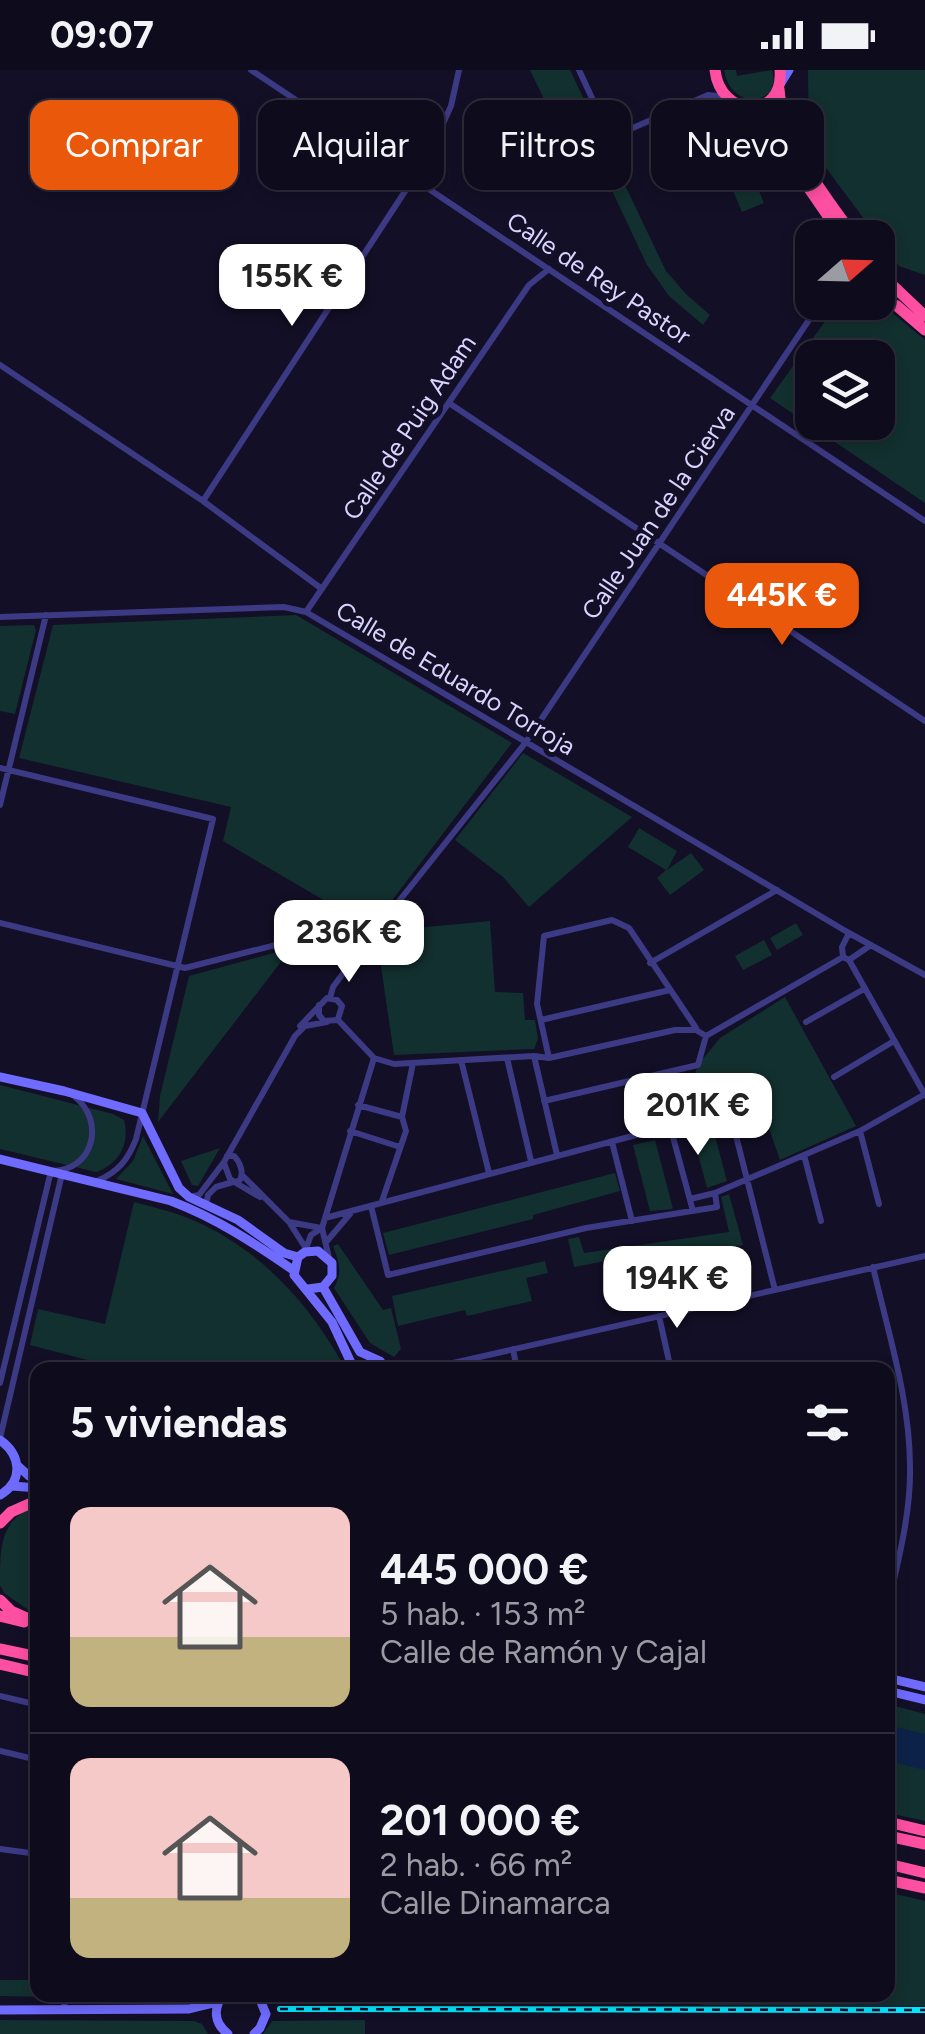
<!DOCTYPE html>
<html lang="es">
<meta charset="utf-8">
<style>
:root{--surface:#0e0b1c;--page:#1c1929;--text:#f1f3f6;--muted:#9b9ba3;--line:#2e2b3b;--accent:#ea580c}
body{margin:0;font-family:Figtree,sans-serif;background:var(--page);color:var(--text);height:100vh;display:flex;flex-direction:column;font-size:38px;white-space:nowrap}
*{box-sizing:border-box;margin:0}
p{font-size:32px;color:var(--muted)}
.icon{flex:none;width:55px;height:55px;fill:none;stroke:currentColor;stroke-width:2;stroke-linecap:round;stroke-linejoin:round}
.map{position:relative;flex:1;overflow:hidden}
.details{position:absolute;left:30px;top:1292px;width:865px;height:640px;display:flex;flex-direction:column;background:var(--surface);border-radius:20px;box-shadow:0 5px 15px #0003,0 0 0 2px var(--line)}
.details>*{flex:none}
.guide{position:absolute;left:30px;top:30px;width:865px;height:90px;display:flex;gap:20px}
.needle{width:65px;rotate:70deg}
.controls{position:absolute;left:795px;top:150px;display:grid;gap:20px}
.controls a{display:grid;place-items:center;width:100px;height:100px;border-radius:20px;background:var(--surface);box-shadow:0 5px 15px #0003,0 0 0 2px var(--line);font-size:50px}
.price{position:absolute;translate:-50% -85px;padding:0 22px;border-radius:20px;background:#fff;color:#222;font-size:32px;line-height:65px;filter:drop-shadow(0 2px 5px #0008)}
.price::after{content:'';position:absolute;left:50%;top:60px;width:30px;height:22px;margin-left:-15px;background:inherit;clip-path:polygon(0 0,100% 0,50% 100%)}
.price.on{background:var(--accent);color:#fff}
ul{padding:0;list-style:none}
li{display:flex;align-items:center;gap:30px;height:250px;padding:0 40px}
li+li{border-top:2px solid var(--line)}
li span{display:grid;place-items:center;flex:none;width:280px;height:200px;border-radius:20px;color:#555}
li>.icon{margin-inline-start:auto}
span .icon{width:120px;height:120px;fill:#fffc;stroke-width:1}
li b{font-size:42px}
h2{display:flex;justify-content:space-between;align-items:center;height:120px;padding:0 40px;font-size:42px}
.chip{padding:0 35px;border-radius:20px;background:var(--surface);box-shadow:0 5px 15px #0003,0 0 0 2px var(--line);font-size:35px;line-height:90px}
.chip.on{background:var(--accent);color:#fff}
.status{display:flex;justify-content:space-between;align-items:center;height:70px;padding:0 50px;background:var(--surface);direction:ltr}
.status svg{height:28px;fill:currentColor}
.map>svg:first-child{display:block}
.green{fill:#12302f;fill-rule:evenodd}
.water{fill:#0c2248}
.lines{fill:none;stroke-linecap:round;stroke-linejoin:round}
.street{stroke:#3d3a85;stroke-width:6}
.secondary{stroke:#6f6bff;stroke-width:9}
.highway{stroke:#ff4fa3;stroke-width:11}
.rail-casing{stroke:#00e5ff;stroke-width:6}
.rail{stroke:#130f26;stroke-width:2.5;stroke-dasharray:8;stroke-linecap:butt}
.labels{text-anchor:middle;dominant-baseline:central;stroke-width:10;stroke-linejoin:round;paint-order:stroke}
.street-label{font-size:25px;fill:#d9d4ff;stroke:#130f26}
</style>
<div class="status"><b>09:07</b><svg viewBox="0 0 49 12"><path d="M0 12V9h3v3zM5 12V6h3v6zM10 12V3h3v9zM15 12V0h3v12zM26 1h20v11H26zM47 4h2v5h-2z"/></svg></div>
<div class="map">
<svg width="925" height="1964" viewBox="0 0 925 1964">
<rect width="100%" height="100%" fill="#130f26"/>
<!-- green -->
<path class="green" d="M530 0H570L666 201 686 224 710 245 703 255 669 226 647 195 591 76 569 81Z
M724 0H736L737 6 772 0 774 10 771 22 756 31C738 29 727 18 724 0Z
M808 0H925V205L899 196 809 75Z
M729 50 764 133 742 142 707 60Z
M849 237 889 240 925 270V433L770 328 831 243ZM812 288H878V352H812Z
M296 545 512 673 371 858 223 771 231 737 19 688 53 555Z
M34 555 36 560 15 644 0 641V556Z
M523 683 632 747 529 837 503 807 455 770Z
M639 758 677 781 667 800 691 783 704 800 670 825 657 808 666 800 628 777Z
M490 851 495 922 523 923 525 950H535L538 969 534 979 394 985 377 869 385 861Z
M796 853 803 865 777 880 770 868Z
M764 870 772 885 743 900 735 886Z
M292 878 277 897 158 1052 160 1026 189 906Z
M785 927 856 1056 780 1090 761 1035 710 1047 727 1111 707 1118 690 1054 703 1050 677 1056 698 995 720 968Z
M0 1015 113 1044 124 1050C130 1073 120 1094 96 1102L0 1079Z
M143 1066 173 1124 116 1109 133 1091Z
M655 1070 673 1139 650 1141 633 1075Z
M220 1078 198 1116 192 1115 181 1091Z
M615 1103 620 1121 533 1145V1149L389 1185 383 1163Z
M729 1124 743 1175 618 1200 616 1189 574 1197 568 1169 579 1167 584 1183 729 1162 721 1127Z
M134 1132C153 1137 174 1142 193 1150 259 1179 306 1230 341 1291L338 1300H94L95 1292 30 1275 38 1239 105 1254Z
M338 1174 383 1240 391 1238 401 1279 394 1287 370 1273 334 1218C343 1202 339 1192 333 1176Z
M545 1191 548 1203 526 1208 532 1231 467 1246 465 1240 398 1256 392 1226Z
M37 1435V1546L4 1523 0 1515C0 1475 0 1450 37 1435Z
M888 1634 925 1644V1751L888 1743Z
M888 1822 925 1831V1936L704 1935 664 1930 535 1928V1925H888Z
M0 1910H37L38 1925 48 1927 0 1926Z
M78 1925H198V1932L77 1931Z
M271 1925H486V1928H438V1931L274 1933Z
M0 1950 194 1951 202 1954 208 1964H0Z
M365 1950V1964H263L272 1951Z"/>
<!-- water -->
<path class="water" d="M888 1655 925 1664V1700L888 1691Z"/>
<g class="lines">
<!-- street -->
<path class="street" d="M251 0 925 451
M579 0 604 54 619 64 708 25 727 27
M818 241 834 232
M0 295 203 431 322 519
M449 333 925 651
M203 431 428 86 451 36 459 0
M306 542 529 215 549 199
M0 547 284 537 306 542 849 863 925 905
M0 698 213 749 136 1069C128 1090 118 1102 97 1111
M0 735 46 545
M0 853 185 898 311 866H349L364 875
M843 887 842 877 849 863
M849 890 925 1025
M650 893 777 820
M330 928 333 917 364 875 526 672 821 232
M319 935V945L324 951 338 950
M338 950 374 988 394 994 534 986 549 988 675 960H696L706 966 843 887 849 890 871 875
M541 950 670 920
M806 952 864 919
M300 956 327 928 337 930 342 936 338 949
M534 986 557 1085
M507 988 531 1091
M549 988 537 934 544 866 612 850 629 858 696 958
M461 990 489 1103
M834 1007 894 971
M544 1031 698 995 706 966
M358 1035 402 1047
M731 1046 775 1220
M350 1061 400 1077
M860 1061 879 1134
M612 1072 632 1151
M804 1085 821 1151
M224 1093 230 1109 235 1112 240 1110C244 1102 240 1092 234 1086H227
M242 1105 289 1152 305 1177
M236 1113 260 1127
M189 1127 199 1125 224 1092 295 966 305 956 327 952
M690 1129 715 1123 860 1061 925 1024
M382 1131 406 1061 402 1047 413 993
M206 1134 208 1125 216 1117 233 1112
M371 1136 388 1205 586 1158 717 1137 715 1123
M325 1148 670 1056 693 1141
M289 1152 321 1158
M322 1158 329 1188
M327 1171 350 1144
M305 1181 311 1165 322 1158 374 988
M873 1197C888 1262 910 1330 910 1397 911 1443 898 1491 888 1536
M659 1246 671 1300
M513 1279 517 1300
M422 1300 925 1186
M0 1313 51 1101C94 1101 106 1051 74 1026
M0 1368 62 1104
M0 1626 38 1635
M0 1681 38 1690
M37 1729H38
M0 1779 38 1784
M63 1940 67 1925"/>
<!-- secondary -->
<path class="secondary" d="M781 13 789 0
M0 1007 64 1021 142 1043 179 1118 189 1127 238 1150 284 1183 298 1187
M0 1089 171 1131C216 1148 254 1173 293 1200
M323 1217 360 1282 380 1291 387 1300
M308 1219 323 1217 332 1206V1193L318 1181 305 1182 298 1187 294 1205 332 1252 352 1295
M0 1370C21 1385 24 1411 0 1425
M18 1396 29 1406 38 1408
M12 1416 38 1418
M888 1608 925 1617
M888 1621 925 1630
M223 1925C213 1939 214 1953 228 1964
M0 1940 189 1939 218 1932
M254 1964 260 1958 266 1944 258 1925"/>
<!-- highway -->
<path class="highway" d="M715 0C720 48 784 51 780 0
M779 19C783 76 823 122 855 168
M748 38 770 62 843 168
M878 189 886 204 884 216 878 222
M886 209 925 246
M878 227 897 236 925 260
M0 1453 11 1442 38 1430
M0 1530 11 1541 38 1553
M0 1546 24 1552
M0 1579 38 1587
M0 1594 38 1603
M888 1752 925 1761
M888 1766 925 1774
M888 1794 925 1803
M888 1810 925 1818"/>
<!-- rail casing -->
<g class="rail-casing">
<path id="rail" d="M280 1939 925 1940"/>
</g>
<!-- rail -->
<use href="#rail" class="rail"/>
</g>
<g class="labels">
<!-- street labels -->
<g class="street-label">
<text transform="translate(599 208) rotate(34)">Calle de Rey Pastor</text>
<text transform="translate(409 357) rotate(-56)">Calle de Puig Adam</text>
<text transform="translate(658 442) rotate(-56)">Calle Juan de la Cierva</text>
<text transform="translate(456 608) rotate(31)">Calle de Eduardo Torroja</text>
</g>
</g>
</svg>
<div class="controls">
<a><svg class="needle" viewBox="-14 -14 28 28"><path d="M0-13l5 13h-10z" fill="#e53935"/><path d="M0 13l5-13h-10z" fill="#9b9ba3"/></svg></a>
<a><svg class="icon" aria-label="layers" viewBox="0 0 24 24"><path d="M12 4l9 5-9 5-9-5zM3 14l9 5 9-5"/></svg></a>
</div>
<b class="price" style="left:292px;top:259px">155K €</b>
<b class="price on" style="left:782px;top:578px">445K €</b>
<b class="price" style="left:349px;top:915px">236K €</b>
<b class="price" style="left:698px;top:1088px">201K €</b>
<b class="price" style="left:677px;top:1261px">194K €</b>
<div class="guide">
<a class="chip on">Comprar</a>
<a class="chip">Alquilar</a>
<a class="chip">Filtros</a>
<a class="chip">Nuevo</a>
</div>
<section class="details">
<h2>5 viviendas<svg class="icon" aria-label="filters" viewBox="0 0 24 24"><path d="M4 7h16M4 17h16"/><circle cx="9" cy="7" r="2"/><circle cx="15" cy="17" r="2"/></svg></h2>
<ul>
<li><span style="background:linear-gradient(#f6c9c9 65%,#c2b280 0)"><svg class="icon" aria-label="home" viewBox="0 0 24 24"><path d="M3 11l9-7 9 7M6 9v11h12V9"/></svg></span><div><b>445 000 €</b><p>5 hab. · 153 m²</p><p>Calle de Ramón y Cajal</p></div></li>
<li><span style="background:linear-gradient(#f6c9c9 70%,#c2b280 0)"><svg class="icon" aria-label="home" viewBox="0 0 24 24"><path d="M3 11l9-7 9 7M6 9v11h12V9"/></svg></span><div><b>201 000 €</b><p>2 hab. · 66 m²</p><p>Calle Dinamarca</p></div></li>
</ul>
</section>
</div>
